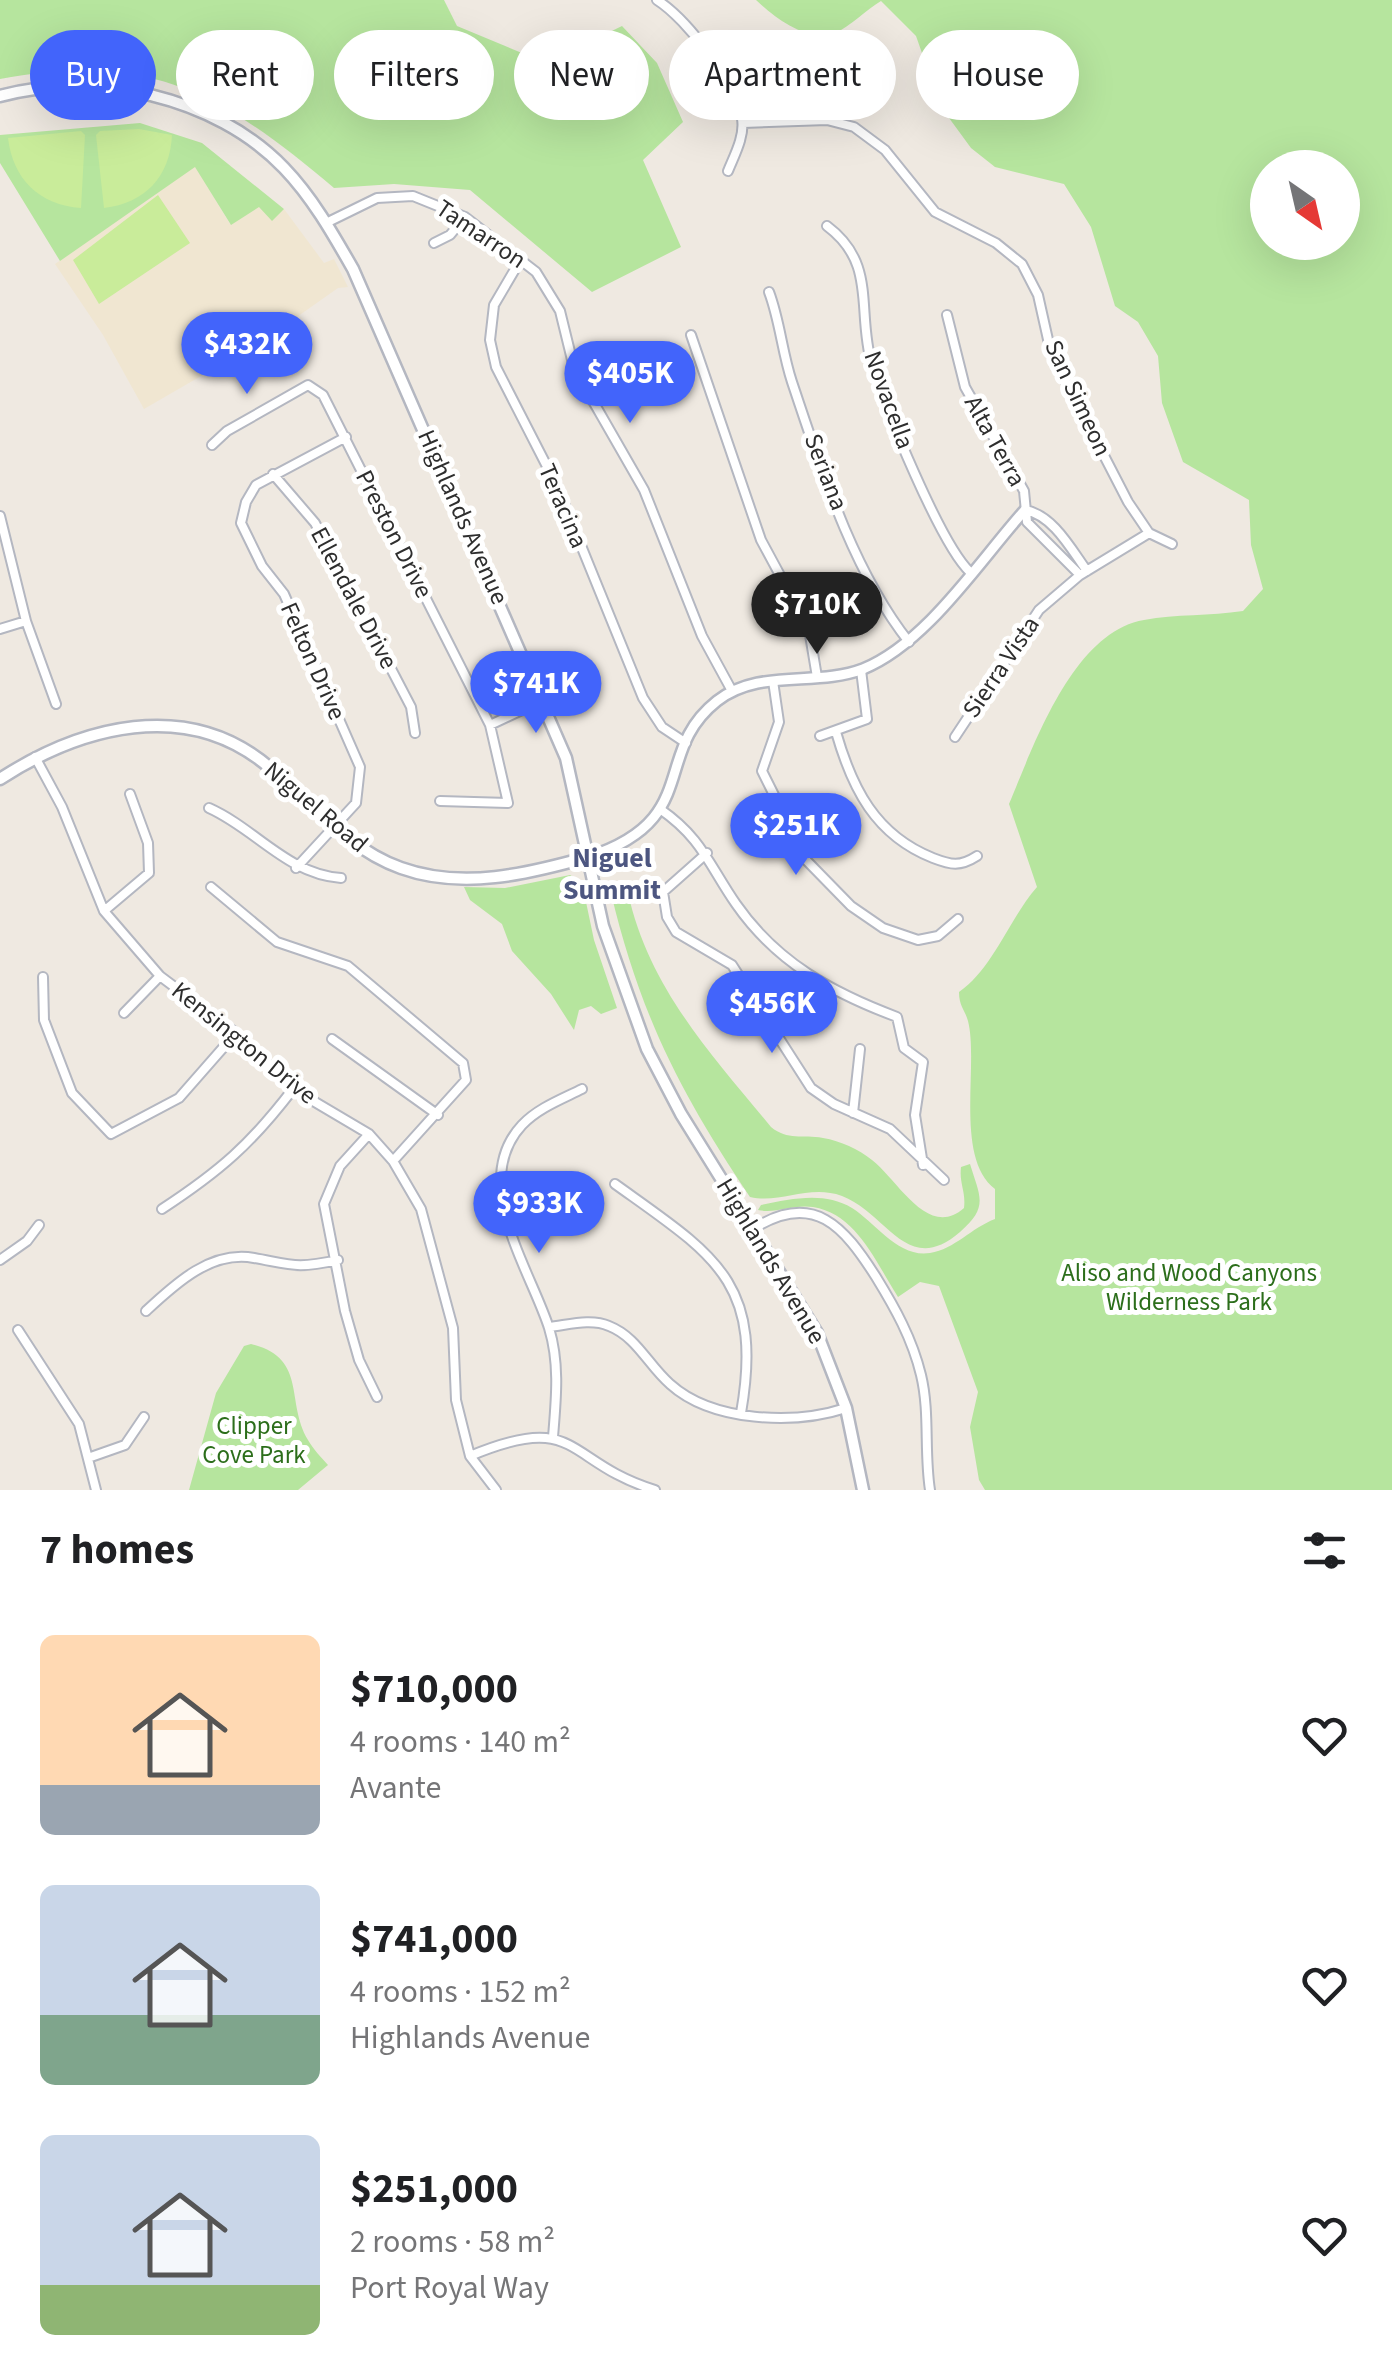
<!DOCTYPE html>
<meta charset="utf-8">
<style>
:root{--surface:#fff;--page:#f2f2f2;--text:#202124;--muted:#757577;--accent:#4264fb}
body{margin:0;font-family:"Source Sans 3",sans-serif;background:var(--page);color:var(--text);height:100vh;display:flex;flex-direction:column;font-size:38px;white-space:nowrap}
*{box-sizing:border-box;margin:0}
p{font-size:32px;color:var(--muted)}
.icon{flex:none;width:55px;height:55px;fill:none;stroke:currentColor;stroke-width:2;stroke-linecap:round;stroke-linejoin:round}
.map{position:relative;height:1490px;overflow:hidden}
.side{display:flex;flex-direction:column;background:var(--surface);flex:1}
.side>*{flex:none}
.top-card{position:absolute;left:30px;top:30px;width:1332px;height:90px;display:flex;gap:20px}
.needle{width:65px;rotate:146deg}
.controls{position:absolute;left:1250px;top:150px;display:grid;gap:20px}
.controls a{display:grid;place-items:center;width:110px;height:110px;border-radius:50%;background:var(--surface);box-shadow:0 10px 40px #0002;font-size:50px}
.price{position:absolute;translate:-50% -85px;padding:0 22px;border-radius:35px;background:var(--accent);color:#fff;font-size:32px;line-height:65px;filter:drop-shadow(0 2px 5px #0008)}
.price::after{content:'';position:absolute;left:50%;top:60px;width:30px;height:22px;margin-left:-15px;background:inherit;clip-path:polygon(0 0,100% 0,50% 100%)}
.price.active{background:#222;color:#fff}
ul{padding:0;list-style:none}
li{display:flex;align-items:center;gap:30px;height:250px;padding:0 40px}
li span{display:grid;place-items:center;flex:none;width:280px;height:200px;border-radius:15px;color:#555}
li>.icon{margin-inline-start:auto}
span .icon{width:120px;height:120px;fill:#fffc;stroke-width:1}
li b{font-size:42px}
h2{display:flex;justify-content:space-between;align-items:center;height:120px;padding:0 40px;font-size:42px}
.tag{padding:0 35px;border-radius:45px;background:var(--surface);box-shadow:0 10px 40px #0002;font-size:35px;line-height:90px}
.tag.active{background:var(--accent);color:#fff}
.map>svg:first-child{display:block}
.education{fill:#f0e6d1}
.green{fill:#b6e59e;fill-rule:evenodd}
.pitch{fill:#c9ec9a}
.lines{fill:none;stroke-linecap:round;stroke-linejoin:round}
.minor-casing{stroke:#b4b7c1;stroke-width:12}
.tertiary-casing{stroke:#b4b7c1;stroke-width:14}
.secondary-casing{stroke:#b4b7c1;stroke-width:15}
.minor{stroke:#fff;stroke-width:8}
.tertiary{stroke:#fff;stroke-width:9}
.secondary{stroke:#fff;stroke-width:10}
.labels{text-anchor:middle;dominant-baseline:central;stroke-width:10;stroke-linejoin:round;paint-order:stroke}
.street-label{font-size:25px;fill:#2e2e2e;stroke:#fff}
.park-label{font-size:25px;fill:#2c6e1b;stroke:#fff}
.neighbourhood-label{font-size:28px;font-weight:bold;fill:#4d5680;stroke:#fff}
</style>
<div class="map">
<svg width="1392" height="1490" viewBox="0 0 1392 1490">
<rect width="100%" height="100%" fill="#efe9e1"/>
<!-- education -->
<path class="education" d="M195 166 230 224 259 206 278 213 284 209 324 263 334 259 348 287 338 288 267 338 144 409 103 335 55 264Z"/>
<!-- green -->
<path class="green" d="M0 0H444L457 26 546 63 622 26 657 63 683 122 643 160 681 247 592 292 470 190 394 184 334 188C222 94 150 50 0 79Z
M756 0H1392V1490H985L979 1480 970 1427 978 1392 939 1286 920 1282 898 1297C876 1263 857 1214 813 1207 793 1204 776 1214 758 1210L761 1205C791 1199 824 1191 852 1208 876 1223 898 1258 930 1253 955 1249 971 1228 995 1219V1189C954 1158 979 1064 968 1021 965 1010 959 1006 959 992 993 969 1009 919 1037 887L1009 804C1034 745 1073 632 1144 620 1176 614 1210 616 1243 611L1263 589 1251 545 1249 500 1183 462 1162 403 1158 356 1138 322 1115 306 1091 227 1064 184 995 167 971 148 941 107 916 36 881 1C867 9 850 27 835 33 807 43 774 17 756 0ZM1268 168H1342V242H1268Z
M140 123 202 143 284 209 272 221 259 207 231 225 195 167 60 261 0 163V135Z
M570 875 582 883 594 940 617 1008 601 1014 591 1006 579 1010 574 1030 551 994 512 951 502 924 470 900 464 887 505 888Z
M611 893H628C649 988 711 1054 771 1127 788 1141 802 1134 823 1138 841 1141 858 1149 872 1160 898 1180 928 1240 964 1208 966 1191 959 1184 961 1167L970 1164C980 1197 989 1207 960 1232 907 1278 887 1213 842 1196 809 1184 781 1204 750 1197 681 1094 640 1015 611 893Z
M251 1344C308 1358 285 1401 308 1440 313 1449 321 1457 328 1465L298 1490H189L216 1393 244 1346Z"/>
<!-- pitch -->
<path class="pitch" d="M139 129 172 135C170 177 145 203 104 208L96 135 100 131Z
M81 131 85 135 81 208C39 205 13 179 8 138Z
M158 195 190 243 99 304 73 260Z"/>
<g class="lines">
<!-- minor casing -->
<g class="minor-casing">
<path id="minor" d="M657 0C687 19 737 84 742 119 745 136 734 156 728 171
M743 123 827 120 854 127 885 150 935 212 996 243 1022 264 1038 295 1051 353 1128 502 1149 533 1172 544
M326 223 377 198 413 196 465 217 536 272 560 311 574 368 644 490 702 636 732 691
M827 226C878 264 856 311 872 365 885 408 941 545 970 572
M434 243 450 235 465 217
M521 259 494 305 490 340 496 367 556 484 643 698 662 727 686 743
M769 292C780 321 782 352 792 382 821 468 852 570 909 642
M947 315 965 387 1024 491 1027 522 1080 575
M691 335 761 540 809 629 817 677
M212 445 227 431 308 385 323 395 490 725 508 803 440 801
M273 474 315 523 411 707 415 733
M1025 510C1053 515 1071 549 1087 571
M0 516 26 621 56 704
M0 629 26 621
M773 681 779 722 762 771 807 861 851 906 883 928 918 940 938 936 958 919
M490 725 543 700
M836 732C852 788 875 835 933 858 951 865 960 867 977 856
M820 736 867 719 861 670
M955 737 1039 610 1080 575 1149 533
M35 757 62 807 104 911 160 976 236 1033 293 1089 369 1134 393 1161 421 1209 453 1328 456 1400 470 1456 496 1490
M209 808C256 829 287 874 341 878
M660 809C702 838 709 865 736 904 777 963 833 993 897 1017L904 1048 923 1062 915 1115 923 1165
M707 853 663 892 667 917 676 932 732 965 811 1088 834 1104 890 1129 944 1180
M296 868 356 803 360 767 284 594 262 566 241 523 246 502 256 485 346 437
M211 887 277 942 348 966 463 1063 466 1080 393 1161
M104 911 149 873 148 843 130 794
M43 977 44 1020 72 1093 111 1134 179 1098 236 1033
M124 1013 160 976
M332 1039 438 1115
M853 1113 860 1049
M369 1134 340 1166 324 1204 345 1311 359 1360 377 1397
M615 1184C714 1255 764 1281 741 1413
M162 1209C220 1171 251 1144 293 1089
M753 1229C814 1190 844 1227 876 1277 895 1308 912 1338 921 1375 930 1412 924 1452 930 1490
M0 1260 27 1241 39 1225
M146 1311C175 1284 211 1250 254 1258 293 1265 296 1269 338 1260
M549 1327C568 1325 591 1318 609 1326 637 1337 648 1365 670 1384 712 1422 794 1425 846 1408
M18 1330 79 1424 96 1490
M553 1437C556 1400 560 1364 549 1328 530 1269 469 1182 522 1125 538 1108 562 1099 582 1089
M470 1456C580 1410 564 1462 655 1490
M88 1458 125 1445 144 1417"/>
</g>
<!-- tertiary casing -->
<g class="tertiary-casing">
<path id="tertiary" d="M588 857C703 820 651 753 717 701 759 668 816 687 863 669 927 643 980 560 1025 510"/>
</g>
<!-- secondary casing -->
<g class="secondary-casing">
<path id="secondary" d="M0 96C94 70 215 96 284 168 312 197 333 234 353 269L566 758 603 926 647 1049 681 1114 817 1333 846 1408 863 1490
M0 779C80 727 187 697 269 767 310 802 349 850 401 868 462 890 528 874 588 857"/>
</g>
<!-- minor -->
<use href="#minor" class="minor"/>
<!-- tertiary -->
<use href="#tertiary" class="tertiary"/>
<!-- secondary -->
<use href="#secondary" class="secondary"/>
</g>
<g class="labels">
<!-- street labels -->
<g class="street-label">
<text transform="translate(481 234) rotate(34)">Tamarron</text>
<text transform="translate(1078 398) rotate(65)">San Simeon</text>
<text transform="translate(889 400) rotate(70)">Novacella</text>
<text transform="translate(995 441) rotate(61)">Alta Terra</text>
<text transform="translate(826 472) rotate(69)">Seriana</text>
<text transform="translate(563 506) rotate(67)">Teracina</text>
<text transform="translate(463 517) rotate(66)">Highlands Avenue</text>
<text transform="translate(394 534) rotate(63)">Preston Drive</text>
<text transform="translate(354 598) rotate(62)">Ellendale Drive</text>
<text transform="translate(313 661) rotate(66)">Felton Drive</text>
<text transform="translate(1001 667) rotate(-56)">Sierra Vista</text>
<text transform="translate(316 807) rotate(40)">Niguel Road</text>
<text transform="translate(244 1043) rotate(39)">Kensington Drive</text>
<text transform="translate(771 1261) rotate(59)">Highlands Avenue</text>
</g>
<!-- park labels -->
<g class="park-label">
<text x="1189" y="1273">Aliso and Wood Canyons<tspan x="1189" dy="29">Wilderness Park</tspan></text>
<text x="254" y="1426">Clipper<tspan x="254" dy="29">Cove Park</tspan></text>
</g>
<!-- neighbourhood labels -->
<g class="neighbourhood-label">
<text x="612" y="858">Niguel<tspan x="612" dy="32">Summit</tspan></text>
</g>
</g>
</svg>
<div class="controls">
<a><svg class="needle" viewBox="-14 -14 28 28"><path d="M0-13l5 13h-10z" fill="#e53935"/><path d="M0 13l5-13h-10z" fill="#757577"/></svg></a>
</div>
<b class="price" style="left:247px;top:397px">$432K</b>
<b class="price" style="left:630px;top:426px">$405K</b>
<b class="price active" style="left:817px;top:657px">$710K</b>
<b class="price" style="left:536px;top:736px">$741K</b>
<b class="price" style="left:796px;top:878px">$251K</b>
<b class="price" style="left:772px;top:1056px">$456K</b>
<b class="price" style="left:539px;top:1256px">$933K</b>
<div class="top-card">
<a class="tag active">Buy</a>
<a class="tag">Rent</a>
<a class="tag">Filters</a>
<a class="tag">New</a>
<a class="tag">Apartment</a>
<a class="tag">House</a>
</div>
</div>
<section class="side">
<h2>7 homes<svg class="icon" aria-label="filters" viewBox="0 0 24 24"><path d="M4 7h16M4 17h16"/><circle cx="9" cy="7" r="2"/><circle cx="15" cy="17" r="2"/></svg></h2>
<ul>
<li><span style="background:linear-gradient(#ffd9b3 75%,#9aa5b1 0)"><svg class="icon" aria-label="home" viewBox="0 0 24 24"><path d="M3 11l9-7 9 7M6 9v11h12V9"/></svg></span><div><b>$710,000</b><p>4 rooms · 140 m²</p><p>Avante</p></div><svg class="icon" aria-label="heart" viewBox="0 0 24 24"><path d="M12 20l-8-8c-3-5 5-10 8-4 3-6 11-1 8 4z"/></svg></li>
<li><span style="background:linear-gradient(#c9d6e8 65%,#7fa58c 0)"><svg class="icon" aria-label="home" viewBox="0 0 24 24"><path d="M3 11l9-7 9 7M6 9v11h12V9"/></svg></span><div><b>$741,000</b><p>4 rooms · 152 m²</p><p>Highlands Avenue</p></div><svg class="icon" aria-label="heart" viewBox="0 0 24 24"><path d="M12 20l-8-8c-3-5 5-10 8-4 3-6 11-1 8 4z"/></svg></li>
<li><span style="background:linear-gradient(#c9d6e8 75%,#8fb573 0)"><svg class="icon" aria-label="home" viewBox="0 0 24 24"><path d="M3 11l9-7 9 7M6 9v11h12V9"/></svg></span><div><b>$251,000</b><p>2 rooms · 58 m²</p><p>Port Royal Way</p></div><svg class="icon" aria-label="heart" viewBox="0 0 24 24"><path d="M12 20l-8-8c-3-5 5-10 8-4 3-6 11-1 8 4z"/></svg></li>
</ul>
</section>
